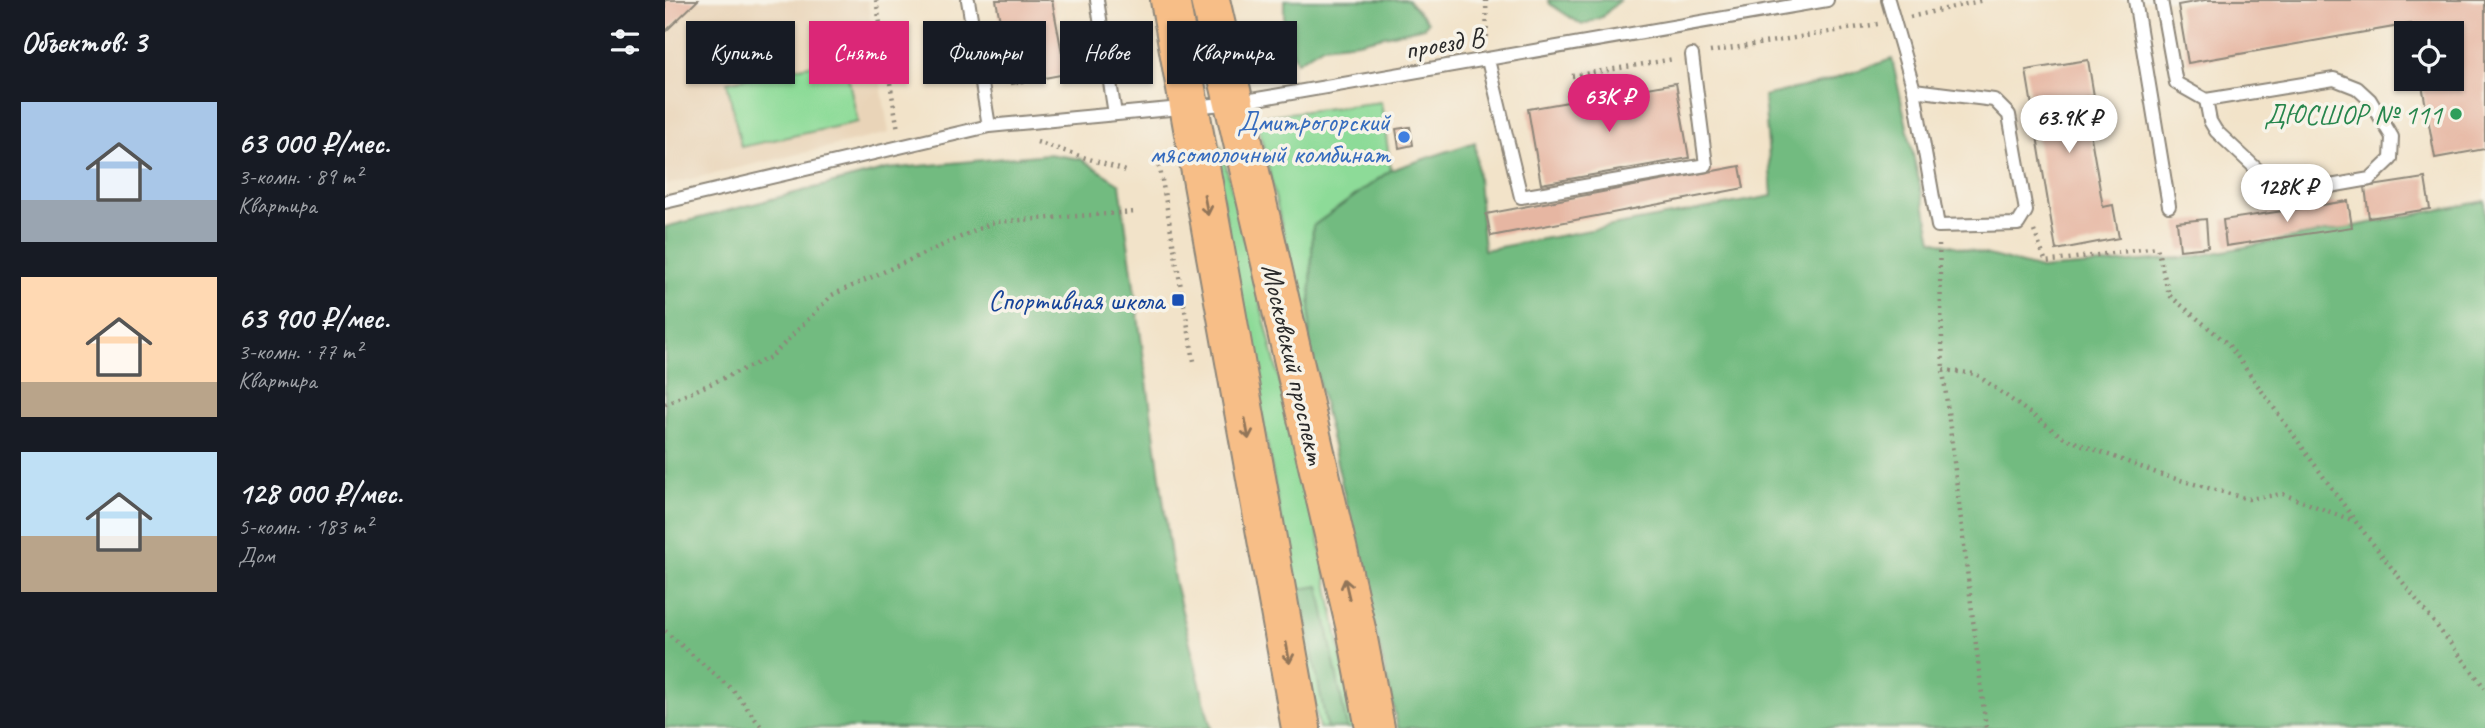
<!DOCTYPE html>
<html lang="ru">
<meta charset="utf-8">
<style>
:root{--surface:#171b24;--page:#20242c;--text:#f1f3f6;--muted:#9ea1a6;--accent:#db2777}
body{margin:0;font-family:Caveat,sans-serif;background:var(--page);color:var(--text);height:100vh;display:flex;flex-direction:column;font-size:26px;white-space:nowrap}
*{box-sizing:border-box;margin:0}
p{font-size:23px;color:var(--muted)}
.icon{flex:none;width:38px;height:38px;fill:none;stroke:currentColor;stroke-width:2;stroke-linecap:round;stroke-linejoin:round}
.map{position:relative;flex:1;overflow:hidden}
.sheet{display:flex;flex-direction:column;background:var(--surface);width:665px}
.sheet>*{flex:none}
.guide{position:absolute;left:21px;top:21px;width:665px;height:63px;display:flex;gap:14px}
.buttons{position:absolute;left:1729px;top:21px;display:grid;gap:14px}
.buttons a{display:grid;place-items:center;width:70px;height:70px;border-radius:0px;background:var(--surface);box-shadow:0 2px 5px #0004;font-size:35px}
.price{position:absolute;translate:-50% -60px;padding:0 16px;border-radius:24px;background:#fff;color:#222;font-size:23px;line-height:46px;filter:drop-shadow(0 2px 4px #0008)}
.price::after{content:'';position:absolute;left:50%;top:42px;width:21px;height:16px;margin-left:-10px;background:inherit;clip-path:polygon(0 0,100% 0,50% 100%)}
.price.current{background:var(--accent);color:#fff}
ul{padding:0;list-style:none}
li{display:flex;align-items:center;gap:21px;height:175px;padding:0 21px}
li span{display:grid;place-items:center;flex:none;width:196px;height:140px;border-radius:0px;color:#555}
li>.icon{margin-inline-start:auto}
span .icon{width:84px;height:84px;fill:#fffc;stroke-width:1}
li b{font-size:30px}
h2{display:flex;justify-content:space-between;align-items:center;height:84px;padding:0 21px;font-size:30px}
.chip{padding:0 24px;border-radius:0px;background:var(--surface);box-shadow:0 2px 5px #0004;font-size:24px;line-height:63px}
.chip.current{background:var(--accent);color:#fff}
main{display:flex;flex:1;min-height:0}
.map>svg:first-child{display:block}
.built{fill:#e9d4b8}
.green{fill:#8ddb98;stroke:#5c8362;stroke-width:2}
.forest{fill:#72bb80;stroke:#4e7356;stroke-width:2}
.building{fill:#e6b6a2}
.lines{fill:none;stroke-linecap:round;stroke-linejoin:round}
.lane-casing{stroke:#8e877a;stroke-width:16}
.primary-casing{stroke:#8e877a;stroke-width:42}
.path{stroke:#8e877a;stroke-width:4.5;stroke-dasharray:2 5;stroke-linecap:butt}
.lane{stroke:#fff;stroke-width:12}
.primary{stroke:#f7be87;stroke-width:38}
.oneway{stroke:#917459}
.leisure-dot{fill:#2e9e5b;stroke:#f7f3e8;stroke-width:2.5}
.shop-dot{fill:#3f7fe0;stroke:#f7f3e8;stroke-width:2.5}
.transit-dot{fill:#1a4fb4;stroke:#f7f3e8;stroke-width:2.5}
.labels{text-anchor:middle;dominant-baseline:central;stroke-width:7;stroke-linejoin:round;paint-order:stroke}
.street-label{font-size:28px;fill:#2b2b2b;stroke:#f7f3e8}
.leisure-label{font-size:28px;fill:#27864d;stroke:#f7f3e8;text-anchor:end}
.shop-label{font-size:28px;fill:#366cbe;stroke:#f7f3e8;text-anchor:end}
.transit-label{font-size:28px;fill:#164399;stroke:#f7f3e8;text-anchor:end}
</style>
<main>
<section class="sheet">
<h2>Объектов: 3<svg class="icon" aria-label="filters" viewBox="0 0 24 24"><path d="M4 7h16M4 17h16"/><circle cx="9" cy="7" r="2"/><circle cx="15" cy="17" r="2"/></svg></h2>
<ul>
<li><span style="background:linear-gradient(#a9c7e8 70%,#9aa5b1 0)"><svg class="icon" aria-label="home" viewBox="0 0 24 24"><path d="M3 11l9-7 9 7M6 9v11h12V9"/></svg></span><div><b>63 000 ₽/мес.</b><p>3-комн. · 89 m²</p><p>Квартира</p></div></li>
<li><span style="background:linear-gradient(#ffd9b3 75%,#b9a48a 0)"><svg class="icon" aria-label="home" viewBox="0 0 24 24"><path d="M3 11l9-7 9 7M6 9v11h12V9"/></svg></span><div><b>63 900 ₽/мес.</b><p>3-комн. · 77 m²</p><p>Квартира</p></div></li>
<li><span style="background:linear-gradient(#bfe0f5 60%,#b9a48a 0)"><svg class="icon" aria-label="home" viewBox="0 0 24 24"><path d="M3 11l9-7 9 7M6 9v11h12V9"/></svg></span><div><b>128 000 ₽/мес.</b><p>5-комн. · 183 m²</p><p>Дом</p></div></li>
</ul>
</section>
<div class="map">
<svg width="1820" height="728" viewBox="0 0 1820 728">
<rect width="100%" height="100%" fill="#f7f3e8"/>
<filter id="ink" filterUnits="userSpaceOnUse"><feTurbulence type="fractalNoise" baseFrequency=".0143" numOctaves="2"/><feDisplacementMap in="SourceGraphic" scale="14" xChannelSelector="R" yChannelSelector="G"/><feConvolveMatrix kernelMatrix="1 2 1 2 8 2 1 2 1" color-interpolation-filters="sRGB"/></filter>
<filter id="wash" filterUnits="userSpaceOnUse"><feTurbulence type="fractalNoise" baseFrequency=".00686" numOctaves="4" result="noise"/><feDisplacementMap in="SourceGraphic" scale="28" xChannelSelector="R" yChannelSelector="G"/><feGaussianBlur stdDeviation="1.57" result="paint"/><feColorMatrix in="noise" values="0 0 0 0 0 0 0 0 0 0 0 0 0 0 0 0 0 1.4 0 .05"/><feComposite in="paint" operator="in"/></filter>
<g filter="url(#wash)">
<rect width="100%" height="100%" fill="#f2e3c9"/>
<!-- built -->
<path class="built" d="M0 0H202L224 133 0 185Z"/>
<!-- green -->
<path class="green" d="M179 58 193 122 76 147 62 82Z
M716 102 726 170 648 226 644 341 592 121 598 116Z
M556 146 653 534 690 728H682L653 586 651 665 662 728H654L548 148Z"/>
<!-- forest -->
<path class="forest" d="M619 0H743L763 22 759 27 693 42 658 46 632 62 619 31Z
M883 0H955L937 17 917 25 885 4Z
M1227 59 1267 240 1376 269 1528 257 1820 201V728H733L644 341 648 226 726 170 810 142 819 250 1107 196 1099 96 1155 83Z
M383 154 416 159 455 184 509 579 546 728H0V227L222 169Z
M654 586 682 728H662L635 589Z"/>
<g id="blocks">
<!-- building -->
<path class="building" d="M0 0H33L0 32Z
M331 0H387L401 74 347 84Z
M1540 0H1820V149L1770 158 1756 79H1787V33H1748L1746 24 1523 63 1513 5Z
M1423 60 1429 96 1419 97 1438 207 1448 205 1454 238 1391 250 1361 70Z
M1011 83 1024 158 876 184 863 109Z
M745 127 748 145 734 148 731 129Z
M1075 166 1079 188 826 236 821 214Z
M1760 178 1765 209 1704 218 1700 187Z
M1683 201 1687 227 1561 246 1558 220Z
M1541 219 1543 247 1515 250 1512 222Z"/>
</g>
</g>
<g filter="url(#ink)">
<use href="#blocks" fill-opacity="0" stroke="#8e877a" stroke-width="2"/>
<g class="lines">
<!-- lane casing -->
<g class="lane-casing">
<path id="lane" d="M303 0 324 126
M432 0 450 114
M1223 0 1249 90 1273 226 1353 224 1361 211 1344 115 1329 100 1249 90
M1470 0 1504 206
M1496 0 1511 83 1541 100 1669 79 1692 88 1705 100 1727 137 1726 159 1705 179 1625 193 1613 189 1551 131 1545 121 1541 100
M823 60 856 197 1041 165 1027 55
M0 202 324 126 569 103 1162 0"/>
</g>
<!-- primary casing -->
<g class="primary-casing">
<path id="primary" d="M505 0 636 728
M545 0 691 629 710 728"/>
</g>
<!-- path -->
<path class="path" d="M211 0 233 130
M821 0 822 41
M1245 17 1319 0
M1045 52 1213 24
M907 76 1009 59
M372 142 464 172
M492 152 529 361
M1369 231 1381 262 1492 247 1504 295 1563 344 1691 522 1820 688
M1274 245 1278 370 1321 728
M1278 370 1311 374 1399 438 1497 475 1583 499 1618 494 1689 521
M0 404 106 357 167 295 329 222 470 212
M0 631 71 693 97 728"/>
<!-- lane -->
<use href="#lane" class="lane"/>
<!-- primary -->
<use href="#primary" class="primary"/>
</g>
<!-- one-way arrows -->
<defs><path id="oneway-shaft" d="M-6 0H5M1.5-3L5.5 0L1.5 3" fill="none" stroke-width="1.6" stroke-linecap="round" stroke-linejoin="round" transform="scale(1.75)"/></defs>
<g class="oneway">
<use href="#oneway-shaft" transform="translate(541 205) rotate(79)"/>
<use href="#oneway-shaft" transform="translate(582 429) rotate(80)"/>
<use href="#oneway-shaft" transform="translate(682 589) rotate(-103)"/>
<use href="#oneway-shaft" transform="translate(623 653) rotate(80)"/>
</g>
</g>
<!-- markers -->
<circle class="leisure-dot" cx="1791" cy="114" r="7"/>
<circle class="shop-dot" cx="739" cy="137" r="7"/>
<rect class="transit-dot" x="506" y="293" width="14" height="14" rx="3.5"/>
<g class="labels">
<!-- street labels -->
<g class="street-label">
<text transform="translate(779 43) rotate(-10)">проезд B</text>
<text transform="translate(629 364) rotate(77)">Московский проспект</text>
</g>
<!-- leisure labels -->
<g class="leisure-label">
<text x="1777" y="114">ДЮСШОР № 111</text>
</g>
<!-- shop labels -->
<g class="shop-label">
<text x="725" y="121">Дмитрогорский<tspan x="725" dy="32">мясомолочный комбинат</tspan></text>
</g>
<!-- transit labels -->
<g class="transit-label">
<text x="499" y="300">Спортивная школа</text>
</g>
</g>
</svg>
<div class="buttons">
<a><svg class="icon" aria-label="locate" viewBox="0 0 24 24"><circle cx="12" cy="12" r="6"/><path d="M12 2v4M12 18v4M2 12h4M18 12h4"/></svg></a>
</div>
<b class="price current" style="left:944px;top:134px">63K ₽</b>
<b class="price" style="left:1404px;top:155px">63.9K ₽</b>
<b class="price" style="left:1622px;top:224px">128K ₽</b>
<div class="guide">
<a class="chip">Купить</a>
<a class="chip current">Снять</a>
<a class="chip">Фильтры</a>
<a class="chip">Новое</a>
<a class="chip">Квартира</a>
</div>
</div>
</main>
